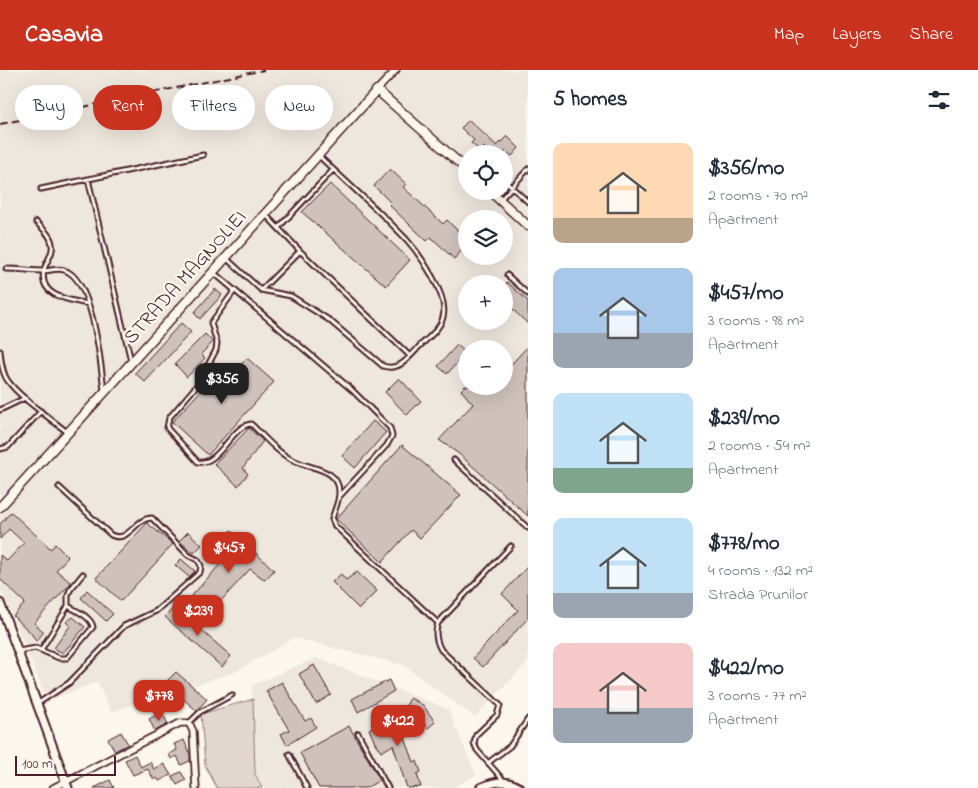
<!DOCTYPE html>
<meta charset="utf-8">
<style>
:root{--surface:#fff;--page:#f6f6f7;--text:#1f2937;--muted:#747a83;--accent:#c8321e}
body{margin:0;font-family:"Indie Flower",sans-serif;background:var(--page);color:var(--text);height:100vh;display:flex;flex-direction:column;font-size:19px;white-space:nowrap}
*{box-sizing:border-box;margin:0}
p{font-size:16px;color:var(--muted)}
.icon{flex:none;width:28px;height:28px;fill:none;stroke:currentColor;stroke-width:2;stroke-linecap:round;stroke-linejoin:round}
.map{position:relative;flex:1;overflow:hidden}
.side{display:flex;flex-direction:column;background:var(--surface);width:450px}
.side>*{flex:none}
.guide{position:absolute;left:15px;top:15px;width:438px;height:45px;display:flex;gap:10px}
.controls{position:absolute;left:458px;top:75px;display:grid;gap:10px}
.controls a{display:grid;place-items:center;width:55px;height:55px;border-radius:50%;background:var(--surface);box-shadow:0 5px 20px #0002;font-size:25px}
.scale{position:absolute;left:15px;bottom:12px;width:101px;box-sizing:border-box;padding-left:5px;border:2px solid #4a1f2b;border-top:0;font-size:14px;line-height:18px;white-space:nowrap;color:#4a1f2b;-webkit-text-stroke:4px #fbf7ec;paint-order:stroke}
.price{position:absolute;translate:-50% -42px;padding:0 11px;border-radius:10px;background:var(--accent);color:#fff;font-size:16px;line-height:32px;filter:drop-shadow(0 1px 2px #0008)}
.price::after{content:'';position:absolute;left:50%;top:30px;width:15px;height:11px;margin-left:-8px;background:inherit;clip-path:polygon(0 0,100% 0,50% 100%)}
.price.active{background:#222;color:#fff}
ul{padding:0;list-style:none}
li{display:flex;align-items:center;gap:15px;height:125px;padding:0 25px}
li span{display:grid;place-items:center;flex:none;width:140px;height:100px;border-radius:10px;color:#555}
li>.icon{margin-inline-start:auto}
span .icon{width:60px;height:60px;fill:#fffc;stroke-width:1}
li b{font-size:21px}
h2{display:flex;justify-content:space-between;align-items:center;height:60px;padding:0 25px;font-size:21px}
.tag{padding:0 18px;border-radius:22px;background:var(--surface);box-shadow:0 5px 20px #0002;font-size:18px;line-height:45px}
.tag.active{background:var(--accent);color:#fff}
header{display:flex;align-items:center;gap:30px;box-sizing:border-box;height:70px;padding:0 25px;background:var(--accent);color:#fff}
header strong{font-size:24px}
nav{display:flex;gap:28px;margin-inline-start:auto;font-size:18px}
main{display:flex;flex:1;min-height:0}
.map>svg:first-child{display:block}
.built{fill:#eee7de;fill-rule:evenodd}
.green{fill:#e2d7d0;stroke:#967b7e}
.building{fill:#cfc2bc;stroke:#4a1f2b}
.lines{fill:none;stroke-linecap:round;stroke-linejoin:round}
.service-casing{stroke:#4a1f2b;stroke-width:7}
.minor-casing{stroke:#4a1f2b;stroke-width:9}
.tertiary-casing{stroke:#4a1f2b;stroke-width:11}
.secondary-casing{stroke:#4a1f2b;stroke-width:11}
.service{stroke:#fbf7ec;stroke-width:3}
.minor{stroke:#fbf7ec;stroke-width:5.5}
.tertiary{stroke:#fbf7ec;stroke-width:7}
.secondary{stroke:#fbf7ec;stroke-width:8}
.rail{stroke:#4a1f2b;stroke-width:2;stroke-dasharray:8 4;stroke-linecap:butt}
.labels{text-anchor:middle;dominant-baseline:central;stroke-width:4.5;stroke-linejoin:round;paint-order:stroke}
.street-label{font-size:20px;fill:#4a1f2b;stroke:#fbf7ec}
</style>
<header>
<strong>Casavia</strong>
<nav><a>Map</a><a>Layers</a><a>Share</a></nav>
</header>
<main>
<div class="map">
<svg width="528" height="718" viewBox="0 0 528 718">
<rect width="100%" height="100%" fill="#fbf7ec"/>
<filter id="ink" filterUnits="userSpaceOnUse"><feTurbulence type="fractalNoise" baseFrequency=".02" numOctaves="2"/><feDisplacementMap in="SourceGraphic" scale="10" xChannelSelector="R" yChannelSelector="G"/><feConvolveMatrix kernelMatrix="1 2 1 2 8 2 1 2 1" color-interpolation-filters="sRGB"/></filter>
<g filter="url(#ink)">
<!-- built -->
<path class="built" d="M0 0H528V592L475 647 403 595 294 568 235 602 111 642 97 612 47 631 13 547 0 520ZM466 84H504V121H466ZM466 149H504V186H466ZM466 214H504V251H466ZM466 279H504V316H466Z
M316 588 448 639 476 705 452 718H262L255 704 252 615Z"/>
<!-- green -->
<path class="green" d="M253 629 255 704 262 718H217L205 695 201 644Z"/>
<!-- building -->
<path class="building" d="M469 50 497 76 507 66 519 78 512 86 506 81 503 84H491L484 77 480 81 471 73 474 70 461 58Z
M390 99 406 114 403 117 443 154 447 150 466 169V176L454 189 431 167 427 171 389 135 391 133 374 116Z
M330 114 410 190 386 216 302 142Z
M507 212 528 231V254L504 231V216Z
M215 219 222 225 200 249 194 243Z
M181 253 191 262 145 312 135 303Z
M205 264 213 272 201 284 205 288 187 307 175 294Z
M457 275 466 283 447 304 438 296Z
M528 276V446L459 384 439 370 473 334 461 320 465 316H504V302Z
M247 288 274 312 208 385 172 352 219 301 228 308Z
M399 308 421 331 407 345 385 322Z
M373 351 386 362 355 398 342 386Z
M249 358 263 371 243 398 248 404 238 416 214 394Z
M402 375 461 425 420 468 411 460 382 492 336 449Z
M11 442 51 479 55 474 68 487 56 500 71 513 34 553 44 562 36 571 31 563 13 546 25 533 0 509V485L7 491 24 473 9 459 0 469V454Z
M147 453 173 474 121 531 96 508Z
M231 460 274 500 265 510 250 499 207 546 189 529 231 482 221 470Z
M188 462 202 475 194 483 179 471Z
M181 489 195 501 189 507 175 495Z
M528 496V548L483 597 473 588 518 540 502 524Z
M357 502 377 521 359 539 332 512 341 504 346 510Z
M87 520 113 544 106 551 81 528Z
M174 537 231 586 222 597 165 547Z
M73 547 85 557 63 583 54 578 70 556 66 552Z
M314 595 331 625 316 634 299 604Z
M176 602 207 629 197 641 165 613Z
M389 610 394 621 358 642 352 629Z
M282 612 305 651 311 648 316 657 287 675 281 664 289 660 266 621Z
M410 628 423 635 435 652 428 658 416 644 405 638Z
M162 642 168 654 155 661 149 649Z
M396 643 403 659 408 656 412 664 405 668 414 692 417 691 421 702 417 704 421 717 407 718 393 675 381 682 375 673 369 659Z
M349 656 380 710 366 718H319L300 683Z
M121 662 128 674 115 681 108 669Z
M184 670 190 684V691L181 695 177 686 171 689 169 684 177 680 174 674Z
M135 685 141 697 150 692 154 699 164 694 171 705 159 711 157 708 154 710 148 699 133 705 125 690Z
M181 702 186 710 177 715 172 706Z
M110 710 114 718H94Z"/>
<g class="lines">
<!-- service casing -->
<g class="service-casing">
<path id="service" d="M88 109 131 291
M504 110 528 132
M41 119 203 85
M500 130 528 99
M265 144 300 181 410 286
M36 152C42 158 51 165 52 174 54 184 46 191 44 200 38 227 70 230 88 234
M278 158 333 100
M226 188 261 220 291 226 329 250 383 296C398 301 407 290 417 279 425 270 440 260 443 247 449 226 421 186 407 170 380 141 348 114 319 86
M6 199C19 199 32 201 45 201 51 200 59 198 64 200 93 208 101 295 104 320
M213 202 352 320 390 358 392 366 387 375 339 427
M507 205 528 224
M235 220 211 253 217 273 216 280 198 314 169 348 167 358 198 392C219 396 231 356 251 354 264 366 278 384 295 391 312 399 340 399 339 423 339 432 334 441 332 449L335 456 438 553
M261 220 300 181
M0 281C1 291 2 303 8 311 19 327 51 349 67 362
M0 340 25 328
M0 379 8 377 41 341
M454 390 528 458
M41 580 68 536V525L70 520 83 504
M18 581 36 578 59 588H67L93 557C91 547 77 541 68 536
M37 634 69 613 124 556 156 541 200 502 201 496 198 490 188 485 152 448C134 448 129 474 111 465L59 417
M189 653 200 642 232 625
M358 663 388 718
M289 684 307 718
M488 693 510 676 528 649
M504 711 477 680 474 673 476 665 497 645 500 635 441 580C436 571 434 563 438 553L511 476"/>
</g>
<!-- minor casing -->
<g class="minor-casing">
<path id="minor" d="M377 20 396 0
M53 718 180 653H189L193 661 196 718"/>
</g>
<!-- tertiary casing -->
<g class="tertiary-casing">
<path id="tertiary" d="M0 533 68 718
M480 718C495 711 506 709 520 718"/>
</g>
<!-- secondary casing -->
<g class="secondary-casing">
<path id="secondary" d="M490 121 528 156
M0 437C127 299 251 159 377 20L466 99"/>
</g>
<!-- service -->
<use href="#service" class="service"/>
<!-- minor -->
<use href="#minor" class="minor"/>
<!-- tertiary -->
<use href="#tertiary" class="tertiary"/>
<!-- secondary -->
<use href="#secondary" class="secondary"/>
<!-- rail -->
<path class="rail" d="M0 54 264 0"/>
</g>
</g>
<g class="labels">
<!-- street labels -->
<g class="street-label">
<text transform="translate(186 208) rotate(-48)">STRADA MAGNOLIEI</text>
</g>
</g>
</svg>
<div class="controls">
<a><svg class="icon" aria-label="locate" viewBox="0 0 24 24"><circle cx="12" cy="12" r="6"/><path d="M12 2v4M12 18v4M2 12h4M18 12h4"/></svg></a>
<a><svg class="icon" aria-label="layers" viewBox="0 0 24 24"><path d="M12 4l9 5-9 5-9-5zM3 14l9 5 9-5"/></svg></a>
<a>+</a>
<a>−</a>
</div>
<div class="scale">100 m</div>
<b class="price active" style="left:222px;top:335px">$356</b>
<b class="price" style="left:229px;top:504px">$457</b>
<b class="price" style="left:198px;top:567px">$239</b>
<b class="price" style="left:159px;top:652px">$778</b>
<b class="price" style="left:398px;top:677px">$422</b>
<div class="guide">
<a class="tag">Buy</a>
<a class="tag active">Rent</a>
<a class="tag">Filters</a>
<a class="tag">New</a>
</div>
</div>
<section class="side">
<h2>5 homes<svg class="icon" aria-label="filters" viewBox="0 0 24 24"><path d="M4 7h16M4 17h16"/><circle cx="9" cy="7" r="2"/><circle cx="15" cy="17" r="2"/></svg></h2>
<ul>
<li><span style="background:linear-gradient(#ffd9b3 75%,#b9a48a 0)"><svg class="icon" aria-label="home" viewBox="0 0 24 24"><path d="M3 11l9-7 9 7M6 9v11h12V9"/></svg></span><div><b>$356/mo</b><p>2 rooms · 70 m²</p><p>Apartment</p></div></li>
<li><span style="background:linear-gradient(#a9c7e8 65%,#9aa5b1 0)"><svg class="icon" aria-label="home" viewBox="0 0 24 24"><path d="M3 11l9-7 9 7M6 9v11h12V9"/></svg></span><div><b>$457/mo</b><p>3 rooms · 98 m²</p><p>Apartment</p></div></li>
<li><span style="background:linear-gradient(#bfe0f5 75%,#7fa58c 0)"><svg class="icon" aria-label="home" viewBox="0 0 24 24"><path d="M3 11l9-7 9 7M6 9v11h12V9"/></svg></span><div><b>$239/mo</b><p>2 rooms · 54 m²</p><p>Apartment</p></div></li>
<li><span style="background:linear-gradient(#bfe0f5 75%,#9aa5b1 0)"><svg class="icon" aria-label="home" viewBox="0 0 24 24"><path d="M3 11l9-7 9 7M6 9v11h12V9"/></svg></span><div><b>$778/mo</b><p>4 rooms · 132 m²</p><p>Strada Prunilor</p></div></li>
<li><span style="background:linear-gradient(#f6c9c9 65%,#9aa5b1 0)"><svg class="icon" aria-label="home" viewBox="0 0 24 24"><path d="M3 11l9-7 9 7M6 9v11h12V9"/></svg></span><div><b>$422/mo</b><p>3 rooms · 77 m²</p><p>Apartment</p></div></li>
</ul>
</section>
</main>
